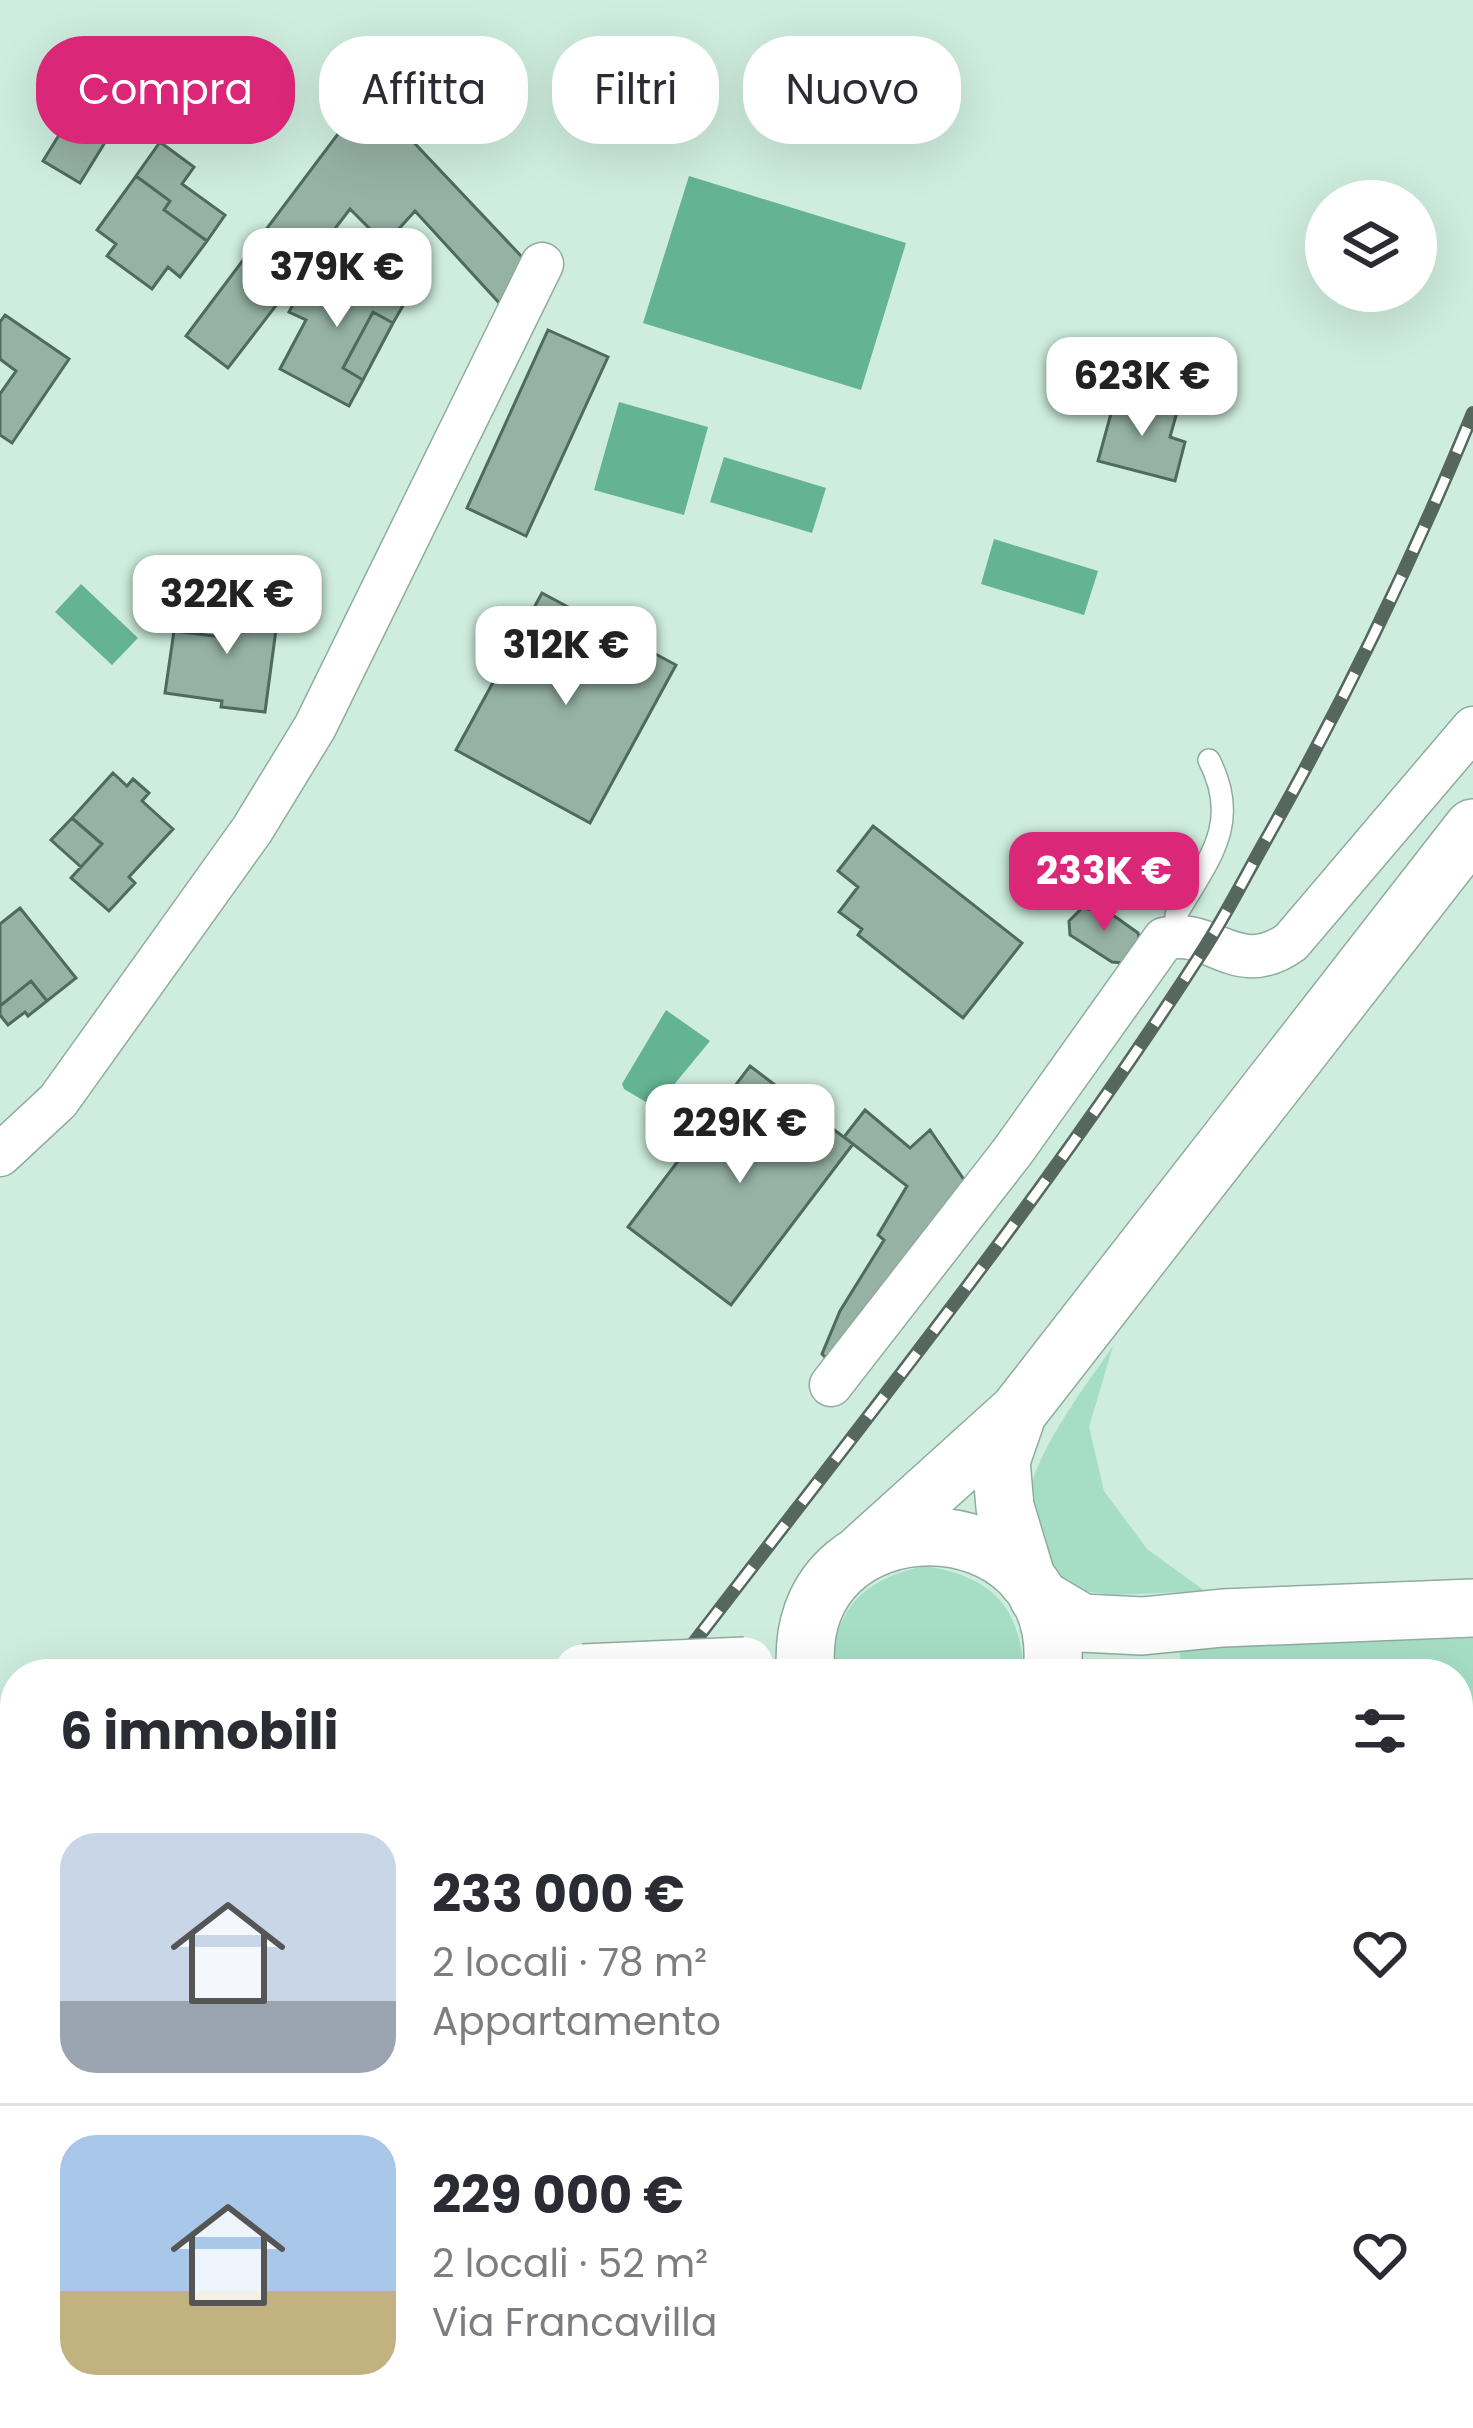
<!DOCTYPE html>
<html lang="it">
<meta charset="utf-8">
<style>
:root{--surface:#fff;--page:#f7f7f7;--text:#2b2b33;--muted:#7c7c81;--line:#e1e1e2;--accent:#db2777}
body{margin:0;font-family:Poppins,sans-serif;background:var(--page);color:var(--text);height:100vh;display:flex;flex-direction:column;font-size:45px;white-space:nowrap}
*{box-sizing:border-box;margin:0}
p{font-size:39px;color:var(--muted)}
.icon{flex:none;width:66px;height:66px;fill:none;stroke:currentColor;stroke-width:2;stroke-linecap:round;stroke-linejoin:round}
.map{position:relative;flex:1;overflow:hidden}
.sheet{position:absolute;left:0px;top:1659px;width:1473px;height:771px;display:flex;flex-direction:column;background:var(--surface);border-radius:48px 48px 0 0;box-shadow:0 12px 48px #0002}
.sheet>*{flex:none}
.guide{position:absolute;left:36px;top:36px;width:1401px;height:108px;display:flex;gap:24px}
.buttons{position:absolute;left:1305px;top:180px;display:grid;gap:24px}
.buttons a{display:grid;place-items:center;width:132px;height:132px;border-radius:50%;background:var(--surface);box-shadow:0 12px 48px #0002;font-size:60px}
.price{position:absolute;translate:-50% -102px;padding:0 27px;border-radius:24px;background:#fff;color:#222;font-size:39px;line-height:78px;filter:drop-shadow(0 3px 6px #0008)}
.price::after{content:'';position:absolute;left:50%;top:72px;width:36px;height:27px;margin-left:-18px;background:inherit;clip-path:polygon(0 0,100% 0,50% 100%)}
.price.active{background:var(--accent);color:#fff}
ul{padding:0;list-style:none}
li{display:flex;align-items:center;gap:36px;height:300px;padding:0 60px}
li+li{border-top:3px solid var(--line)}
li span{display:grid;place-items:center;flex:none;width:336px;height:240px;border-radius:36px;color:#555}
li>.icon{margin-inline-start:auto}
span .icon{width:144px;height:144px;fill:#fffc;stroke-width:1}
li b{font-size:51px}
h2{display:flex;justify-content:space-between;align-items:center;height:144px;padding:0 60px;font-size:51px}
.tag{padding:0 42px;border-radius:48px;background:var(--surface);box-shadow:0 12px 48px #0002;font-size:42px;line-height:108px}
.tag.active{background:var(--accent);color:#fff}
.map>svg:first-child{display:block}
.built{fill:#bbe1d0}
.green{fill:#a6dec5}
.water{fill:#64b392}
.building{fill:#95b2a4;stroke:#4f6a5e;stroke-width:3}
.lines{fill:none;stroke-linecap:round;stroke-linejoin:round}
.lane-casing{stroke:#8fac9f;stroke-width:24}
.street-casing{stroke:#8fac9f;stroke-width:45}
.secondary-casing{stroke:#8fac9f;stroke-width:60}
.lane{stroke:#fff;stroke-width:21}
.street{stroke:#fff;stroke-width:42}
.secondary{stroke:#fff;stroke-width:57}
.rail-casing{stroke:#56675f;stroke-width:14}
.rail{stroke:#fff;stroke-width:9;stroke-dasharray:27;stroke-linecap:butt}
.secondary-bridge-casing{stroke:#8fac9f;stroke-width:60;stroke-linecap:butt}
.secondary-bridge{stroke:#fff;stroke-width:57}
</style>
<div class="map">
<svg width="1473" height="2428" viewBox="0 0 1473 2428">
<rect width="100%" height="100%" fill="#ceedde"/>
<!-- built -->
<path class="built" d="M1005 2415H1295L1297 2428H1008Z"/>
<!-- green -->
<path class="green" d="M1113 1346 1089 1427 1104 1491 1147 1549 1205 1591 1113 1595 1068 1589C1052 1570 1026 1541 1026 1515 1027 1461 1083 1390 1113 1346Z
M925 1566C993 1577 1020 1606 1024 1674H831C834 1609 862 1579 925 1566Z
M1473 1638V1752L1458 1754V1674H1183L1179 1649Z
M15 2027V2348L0 2377V2041Z"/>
<!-- water -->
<path class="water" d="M689 176 906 243 861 390 643 323Z
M619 402 708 427 684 515 594 490Z
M724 457 826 488 812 533 710 502Z
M994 539 1098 571 1084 615 981 584Z
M81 584 138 638 112 665 55 612Z
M666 1010 710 1041 658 1104 651 1105 624 1089 622 1084Z"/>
<!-- building -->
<path class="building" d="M368 94 522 257 526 282 513 318 415 211 385 244 350 209 228 368 186 336Z
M75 109 112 131 80 183 43 161Z
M160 142 194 167 182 184 225 215 207 241 164 210 170 201 136 176Z
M136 176 170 201 164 210 207 241 180 277 168 267 152 289 107 256 116 244 97 230Z
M312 269 362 296 376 271 412 290 393 323 373 312 343 368 363 380 349 406 280 369 306 320 289 312Z
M373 312 393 323 363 380 343 368Z
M5 315 69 359 12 443 0 435V394L16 371 0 359V322Z
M548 330 608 357 526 536 467 508Z
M1116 395 1177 412 1170 437 1185 442 1175 481 1098 461Z
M542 593 676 665 590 823 456 750Z
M211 598 279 607 265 712 221 707 222 701 165 693 174 631 223 637V630L207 628Z
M113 773 127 786 133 779 149 793 142 801 173 829 129 877 135 883 109 911 71 878 102 844 72 818Z
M72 818 102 844 81 867 51 840Z
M873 826 1022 943 963 1018 858 935 862 929 839 912 858 887 838 871Z
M20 908 76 978 47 1001 31 981 0 1006V924Z
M1082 908 1110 913 1138 933 1139 938 1123 963 1112 962 1070 935 1069 921Z
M31 981 47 1001 28 1016 25 1012 8 1025 0 1015V1006Z
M750 1066 853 1144 731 1305 628 1227Z
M865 1110 910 1148 930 1130 973 1193 831 1363 822 1354 840 1311 884 1240 878 1235 907 1186 844 1137Z
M1473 1820V1999L1471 1986 1461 1987 1458 1965V1823Z
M1473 2291V2371L1458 2372V2292Z
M411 2415H519L509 2422 513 2428H421Z
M637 2415H665L674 2428H618Z"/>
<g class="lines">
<!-- lane casing -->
<g class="lane-casing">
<path id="lane" d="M1181 934 1176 915C1208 860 1242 824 1209 760
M902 2415 906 2428"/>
</g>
<!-- street casing -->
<g class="street-casing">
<path id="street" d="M0 1155 58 1101 252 830 315 727 542 264
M831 1385 1013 1151 1164 939C1211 926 1237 981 1291 942L1473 728
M1458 1784 1473 1782
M1458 2089 1473 2087
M1458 2248 1473 2247
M1458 2399 1473 2398
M708 2415 716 2428
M1317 2415 1319 2428
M291 2428 302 2415
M559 2428 578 2415
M767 2428 778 2415"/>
</g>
<!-- secondary casing -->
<g class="secondary-casing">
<path id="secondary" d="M1018 1412 1001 1461 1005 1507 1027 1580
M863 1552 1018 1412 1473 828
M1038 1597 1082 1623 1142 1626 1223 1618 1473 1608
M806 1674C788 1489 1073 1493 1052 1674
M970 2415 973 2428
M13 2428 20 2415"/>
</g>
<!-- lane -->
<use href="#lane" class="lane"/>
<!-- street -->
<use href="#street" class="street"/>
<!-- secondary -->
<use href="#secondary" class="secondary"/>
<!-- rail casing -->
<g class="rail-casing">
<path id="rail" d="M670 1674C852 1435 1042 1202 1204 949 1227 913 1246 875 1267 838 1345 700 1413 559 1473 413
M105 2428 112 2415"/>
</g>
<!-- rail -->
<use href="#rail" class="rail"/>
<!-- secondary-bridge casing -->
<g class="secondary-bridge-casing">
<path id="secondary-bridge" d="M583 1673 745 1666"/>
</g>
<!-- secondary-bridge -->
<use href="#secondary-bridge" class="secondary-bridge"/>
</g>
</svg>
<div class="buttons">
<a><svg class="icon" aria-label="layers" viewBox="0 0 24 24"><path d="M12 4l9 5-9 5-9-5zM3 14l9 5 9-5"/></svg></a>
</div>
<b class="price" style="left:337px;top:330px">379K €</b>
<b class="price" style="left:1142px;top:439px">623K €</b>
<b class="price" style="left:227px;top:657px">322K €</b>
<b class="price" style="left:566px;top:708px">312K €</b>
<b class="price active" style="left:1104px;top:934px">233K €</b>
<b class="price" style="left:740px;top:1186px">229K €</b>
<div class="guide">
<a class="tag active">Compra</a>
<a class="tag">Affitta</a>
<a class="tag">Filtri</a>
<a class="tag">Nuovo</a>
</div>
<section class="sheet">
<h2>6 immobili<svg class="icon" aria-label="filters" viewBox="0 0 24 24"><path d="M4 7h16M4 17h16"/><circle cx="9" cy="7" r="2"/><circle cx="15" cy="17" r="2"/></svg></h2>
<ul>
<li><span style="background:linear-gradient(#c9d6e8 70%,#9aa5b1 0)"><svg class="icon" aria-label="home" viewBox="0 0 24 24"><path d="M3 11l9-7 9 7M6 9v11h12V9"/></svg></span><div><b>233 000 €</b><p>2 locali · 78 m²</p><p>Appartamento</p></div><svg class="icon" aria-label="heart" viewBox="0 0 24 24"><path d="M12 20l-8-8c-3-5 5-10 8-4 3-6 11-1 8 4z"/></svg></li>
<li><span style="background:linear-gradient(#a9c7e8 65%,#c2b280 0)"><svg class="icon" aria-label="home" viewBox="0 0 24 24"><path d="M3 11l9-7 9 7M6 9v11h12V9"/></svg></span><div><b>229 000 €</b><p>2 locali · 52 m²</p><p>Via Francavilla</p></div><svg class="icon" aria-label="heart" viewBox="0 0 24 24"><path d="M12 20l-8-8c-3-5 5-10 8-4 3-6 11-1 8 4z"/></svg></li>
</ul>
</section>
</div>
